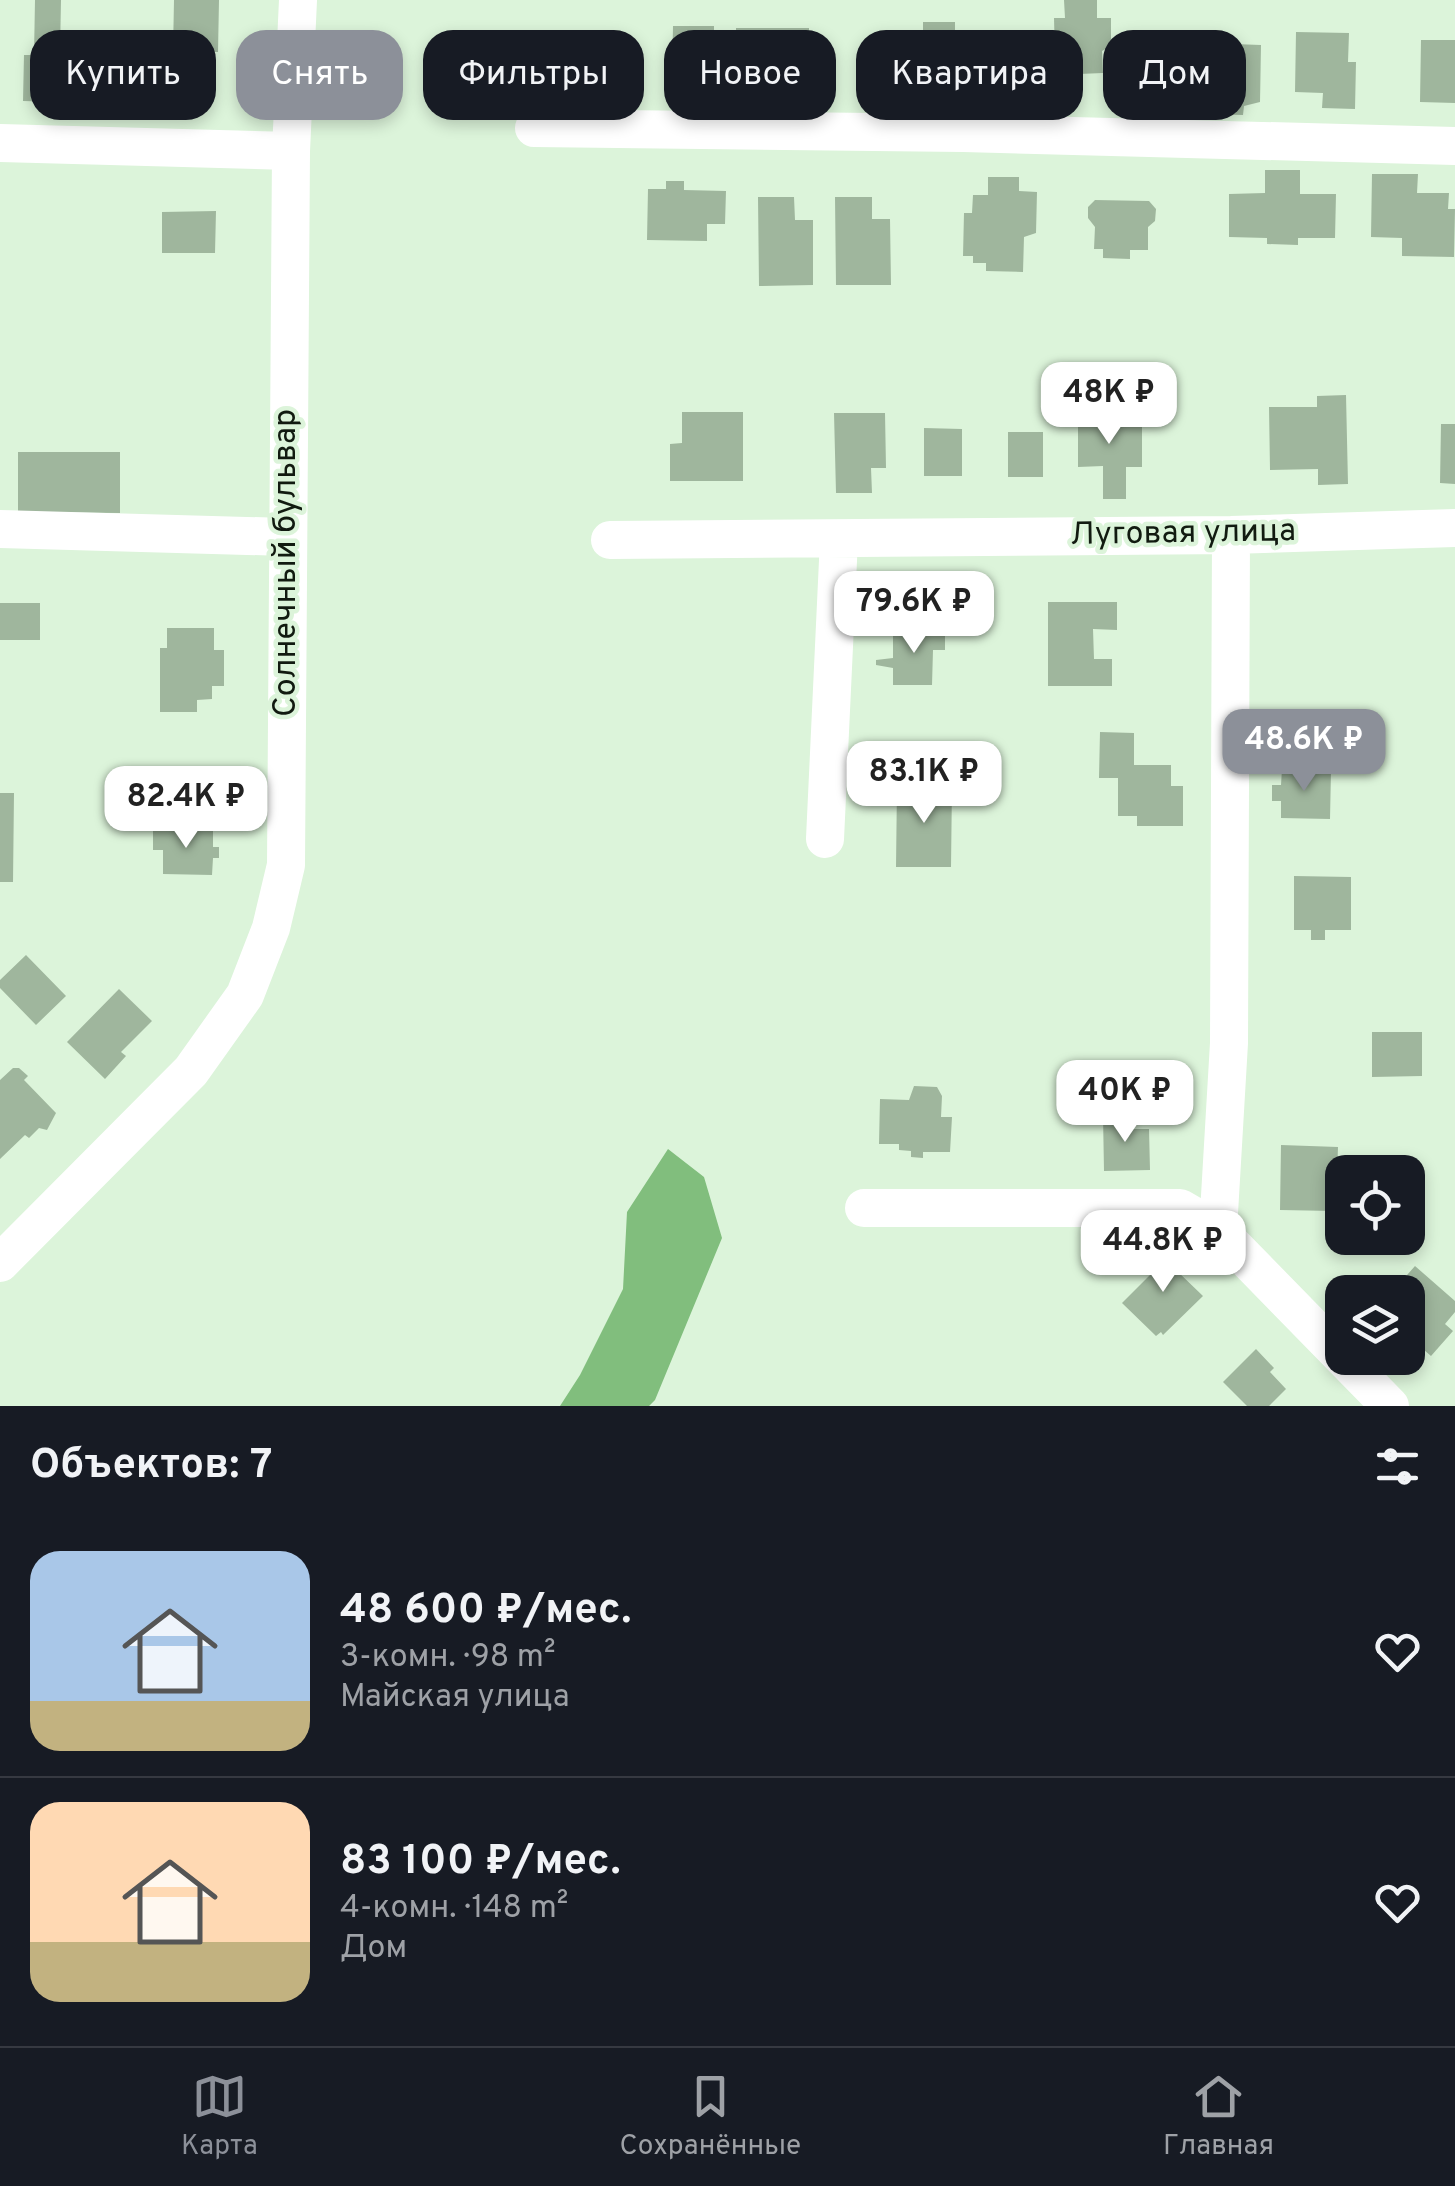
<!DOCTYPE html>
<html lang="ru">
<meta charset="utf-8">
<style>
:root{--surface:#171b24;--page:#20242c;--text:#f1f3f6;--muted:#9ea1a6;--line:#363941;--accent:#8c9099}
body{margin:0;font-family:Overpass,sans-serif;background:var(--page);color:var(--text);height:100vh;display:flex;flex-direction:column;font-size:38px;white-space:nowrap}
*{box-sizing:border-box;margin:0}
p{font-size:32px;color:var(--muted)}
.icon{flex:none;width:55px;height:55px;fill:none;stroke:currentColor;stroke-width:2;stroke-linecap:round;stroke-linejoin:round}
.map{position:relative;height:1406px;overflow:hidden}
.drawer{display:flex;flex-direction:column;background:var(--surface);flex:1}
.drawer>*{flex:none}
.banner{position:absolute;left:30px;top:30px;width:1395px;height:90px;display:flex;gap:20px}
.buttons{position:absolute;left:1325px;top:1155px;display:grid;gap:20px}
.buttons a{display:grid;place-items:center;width:100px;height:100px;border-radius:20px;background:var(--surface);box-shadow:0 5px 15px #0003;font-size:50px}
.price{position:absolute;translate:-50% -85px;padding:0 22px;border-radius:20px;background:#fff;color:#222;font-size:32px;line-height:65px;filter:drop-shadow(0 2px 5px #0008)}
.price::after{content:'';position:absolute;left:50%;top:60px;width:30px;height:22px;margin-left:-15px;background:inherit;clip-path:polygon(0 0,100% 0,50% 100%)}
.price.current{background:var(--accent);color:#fff}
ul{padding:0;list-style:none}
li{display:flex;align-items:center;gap:30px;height:250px;padding:0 30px}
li+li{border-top:2px solid var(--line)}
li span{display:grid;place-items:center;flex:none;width:280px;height:200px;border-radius:30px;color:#555}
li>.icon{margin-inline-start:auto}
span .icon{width:120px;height:120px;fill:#fffc;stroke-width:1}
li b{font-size:42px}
h2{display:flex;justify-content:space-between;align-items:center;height:120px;padding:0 30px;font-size:42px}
.tag{padding:0 35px;border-radius:30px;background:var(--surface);box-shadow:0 5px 15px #0003;font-size:35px;line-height:90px}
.tag.current{background:var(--accent);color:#fff}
.tabs{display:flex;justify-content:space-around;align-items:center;height:140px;border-top:2px solid var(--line);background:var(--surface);font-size:28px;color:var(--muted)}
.tabs a{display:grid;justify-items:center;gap:5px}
.tabs .current{color:var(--accent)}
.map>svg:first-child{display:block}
.water{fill:#81be7d}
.building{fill:#9fb69d}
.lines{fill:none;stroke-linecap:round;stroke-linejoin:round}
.minor{stroke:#fff;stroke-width:38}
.labels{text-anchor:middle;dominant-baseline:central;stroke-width:9;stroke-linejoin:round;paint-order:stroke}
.street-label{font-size:32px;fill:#111a10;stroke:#dcf4da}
</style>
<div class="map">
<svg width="1455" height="1406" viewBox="0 0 1455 1406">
<rect width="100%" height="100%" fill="#dcf4da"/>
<!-- water -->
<path class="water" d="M668 1149 704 1177 722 1238 655 1400 649 1406H560L580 1375 623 1289 627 1212Z"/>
<!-- building -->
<path class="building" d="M35 0H61L59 102 23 101 24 55H34Z
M174 0H219L218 52 173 51Z
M1064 0H1097V18H1111V46L1102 51 1103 73 1079 74 1080 95H1056L1054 18H1065Z
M923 22H955V32H963L962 79H946L943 89 932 90 925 96H908L901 89 868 88V63H893L894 30 923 31Z
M673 26H714V78L672 77Z
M736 28H809V87H773V103H744V59H736Z
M1296 32 1349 33 1348 62H1356L1355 109 1322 108 1323 93 1295 92Z
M1421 40H1455V103L1420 102Z
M1205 43 1261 45 1260 102 1244 106 1243 115 1203 114Z
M1265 170H1300V194H1336L1335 238H1298V245L1267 244V238L1229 237V194L1265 193Z
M1372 174H1418L1417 193H1449L1448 209H1455L1454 257 1402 256V238L1371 237Z
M988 177H1019V191L1037 192 1036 233 1024 237 1023 272 986 271V263H973V256H963L964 213H972L973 195H988Z
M666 181H684V190L726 191 725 224H707V241L647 240 648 189H666Z
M758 197H794L795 220H813V285L759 286Z
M835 197H872V219H890L891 285H836Z
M1095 200 1149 201 1156 209 1155 221 1148 227V250H1130V259L1103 258V249H1094L1095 227 1088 218V207Z
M216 211 215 253H162V212Z
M1346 395 1348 484 1318 485V469L1270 470 1269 407H1317V396Z
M1086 399H1111V424L1142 423V467H1126V499H1103V466L1078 467V420H1086Z
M682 412H743V481H670V444L682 443Z
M834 413H885L886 468H871L872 493H836Z
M1441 424H1455V484L1440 483Z
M924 428 962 429V476H924Z
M1008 432H1043V477H1008Z
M18 452H120V513L18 512Z
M1048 602H1117V630L1093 629 1094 659H1112V686H1048Z
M0 603H40V640H0Z
M167 628H214V650H224V686H212V699L197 700V712H160V648H167Z
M893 630 950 631V636H945V650H933L932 685H893V668L876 665V660L893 658Z
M1100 732 1134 733V765H1171V786H1183V826H1137V816H1118V778H1099Z
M1282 769 1331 770 1330 819 1281 818V801H1272V785H1281Z
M897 785H952L951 867H896Z
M0 793H14L13 882H0Z
M153 828 213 830V847H219V858H213L212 875 163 874V850H153Z
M1294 876 1351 877V930H1325V940H1311V930H1294Z
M26 955 66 996 36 1025 0 988V980Z
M119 989 152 1021 121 1052 126 1056 105 1079 67 1042Z
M1372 1032H1422V1076L1372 1077Z
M13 1068H19L28 1076 24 1080 56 1113 47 1130 39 1128 29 1138 25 1135 0 1159V1080Z
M914 1086 937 1087 942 1096 941 1117H952L950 1152H923V1158L911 1157V1151L899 1150V1144H879L880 1099 909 1100Z
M1127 1114V1129H1149L1150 1170 1104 1171 1103 1115Z
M1281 1145 1338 1147 1337 1174H1342V1194H1334V1211L1280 1210Z
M1168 1246 1184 1262 1176 1270 1203 1296 1163 1335 1161 1332 1156 1336 1122 1303 1158 1267 1153 1261Z
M1415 1266 1455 1301V1312L1445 1324 1453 1331 1431 1356 1408 1336V1292H1392Z
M1256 1349 1274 1368 1270 1372 1286 1389 1269 1406H1247L1223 1382Z"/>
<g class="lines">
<!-- minor -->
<path class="minor" d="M534 128 963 133 1455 146
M0 143 291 151
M0 529 286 537
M610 540 1231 535 1455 528
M825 839 839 539
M864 1208H1180L1218 1230 1390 1406
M1218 1230 1229 1043 1231 535
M0 1263 191 1071 245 995 271 928 286 865 291 151 298 0"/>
</g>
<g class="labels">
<!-- street labels -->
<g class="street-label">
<text transform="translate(1183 534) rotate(-1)">Луговая улица</text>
<text transform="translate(287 563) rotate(-90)">Солнечный бульвар</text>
</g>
</g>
</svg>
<div class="buttons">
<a><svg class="icon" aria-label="locate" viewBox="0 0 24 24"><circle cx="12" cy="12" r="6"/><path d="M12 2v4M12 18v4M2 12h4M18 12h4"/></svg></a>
<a><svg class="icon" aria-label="layers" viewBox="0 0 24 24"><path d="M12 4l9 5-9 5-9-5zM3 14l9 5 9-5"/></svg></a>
</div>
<b class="price" style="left:1109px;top:447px">48K ₽</b>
<b class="price" style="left:914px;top:656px">79.6K ₽</b>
<b class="price current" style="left:1304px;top:794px">48.6K ₽</b>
<b class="price" style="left:924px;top:826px">83.1K ₽</b>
<b class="price" style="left:186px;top:851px">82.4K ₽</b>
<b class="price" style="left:1125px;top:1145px">40K ₽</b>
<b class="price" style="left:1163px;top:1295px">44.8K ₽</b>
<div class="banner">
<a class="tag">Купить</a>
<a class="tag current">Снять</a>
<a class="tag">Фильтры</a>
<a class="tag">Новое</a>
<a class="tag">Квартира</a>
<a class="tag">Дом</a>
</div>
</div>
<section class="drawer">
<h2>Объектов: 7<svg class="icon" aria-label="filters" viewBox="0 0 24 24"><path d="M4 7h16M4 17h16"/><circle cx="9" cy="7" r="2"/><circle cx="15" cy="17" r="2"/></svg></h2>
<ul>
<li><span style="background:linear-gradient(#a9c7e8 75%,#c2b280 0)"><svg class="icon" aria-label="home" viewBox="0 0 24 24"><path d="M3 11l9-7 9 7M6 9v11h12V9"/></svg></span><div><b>48 600 ₽/мес.</b><p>3-комн. · 98 m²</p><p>Майская улица</p></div><svg class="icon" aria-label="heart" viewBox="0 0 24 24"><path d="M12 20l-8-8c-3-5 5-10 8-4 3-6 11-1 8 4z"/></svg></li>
<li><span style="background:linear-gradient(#ffd9b3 70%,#c2b280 0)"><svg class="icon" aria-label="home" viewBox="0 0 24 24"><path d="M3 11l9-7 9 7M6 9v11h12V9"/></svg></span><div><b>83 100 ₽/мес.</b><p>4-комн. · 148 m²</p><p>Дом</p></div><svg class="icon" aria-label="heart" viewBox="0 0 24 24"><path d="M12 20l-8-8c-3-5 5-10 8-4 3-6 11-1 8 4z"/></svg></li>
</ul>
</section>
<nav class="tabs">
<a class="current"><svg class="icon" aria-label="map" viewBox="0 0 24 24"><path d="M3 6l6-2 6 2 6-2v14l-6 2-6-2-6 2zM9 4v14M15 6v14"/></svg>Карта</a>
<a><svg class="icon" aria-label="saved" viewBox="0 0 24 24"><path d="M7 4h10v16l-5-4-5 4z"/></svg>Сохранённые</a>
<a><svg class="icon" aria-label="home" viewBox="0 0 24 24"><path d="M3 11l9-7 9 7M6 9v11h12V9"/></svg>Главная</a>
</nav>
